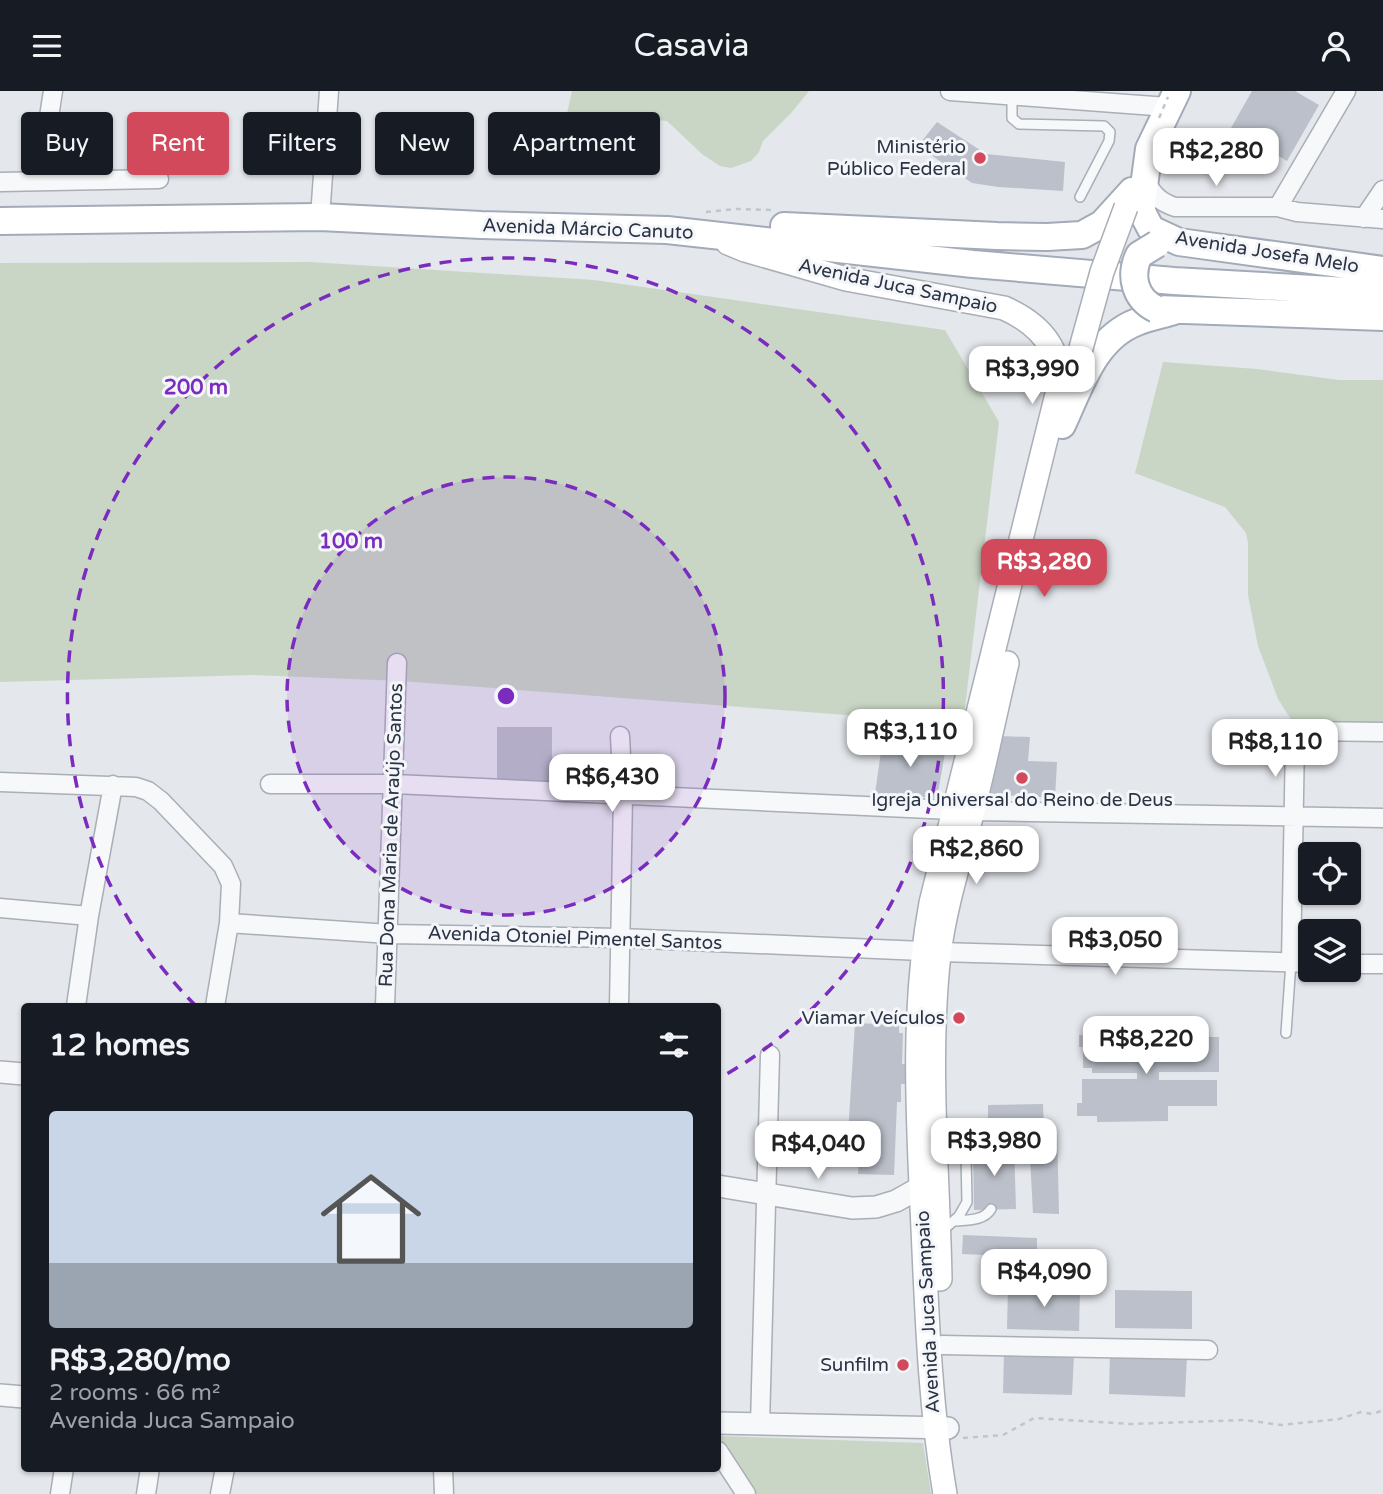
<!DOCTYPE html>
<meta charset="utf-8">
<style>
:root{--surface:#171b24;--page:#242831;--text:#f1f3f6;--muted:#9ea1a6;--accent:#d1495b}
body{margin:0;font-family:"Varela Round",sans-serif;background:var(--page);color:var(--text);height:100vh;display:flex;flex-direction:column;font-size:26px;white-space:nowrap}
*{box-sizing:border-box;margin:0}
p{font-size:23px;color:var(--muted)}
.icon{flex:none;width:38px;height:38px;fill:none;stroke:currentColor;stroke-width:2;stroke-linecap:round;stroke-linejoin:round}
.map{position:relative;flex:1;overflow:hidden}
.side{position:absolute;left:21px;top:912px;width:700px;height:469px;display:flex;flex-direction:column;background:var(--surface);border-radius:7px;box-shadow:0 2px 5px #0004}
.side>*{flex:none}
.guide{position:absolute;left:21px;top:21px;width:700px;height:63px;display:flex;gap:14px}
.controls{position:absolute;left:1298px;top:751px;display:grid;gap:14px}
.controls a{display:grid;place-items:center;width:63px;height:63px;border-radius:7px;background:var(--surface);box-shadow:0 2px 5px #0004;font-size:35px}
.price{position:absolute;translate:-50% -60px;padding:0 16px;border-radius:14px;background:#fff;color:#222;font-size:23px;line-height:46px;filter:drop-shadow(0 2px 4px #0008)}
.price::after{content:'';position:absolute;left:50%;top:42px;width:21px;height:16px;margin-left:-10px;background:inherit;clip-path:polygon(0 0,100% 0,50% 100%)}
.price.active{background:var(--accent);color:#fff}
ul{padding:0;list-style:none}
li{display:grid;align-content:center;gap:14px;height:371px;padding:0 28px}
li span{display:grid;place-items:center;height:217px;border-radius:7px;color:#555}
li>.icon{margin-inline-start:auto}
span .icon{width:126px;height:126px;fill:#fffc;stroke-width:1}
li b{font-size:30px}
h2{display:flex;justify-content:space-between;align-items:center;height:84px;padding:0 28px;font-size:30px}
.chip{padding:0 24px;border-radius:7px;background:var(--surface);box-shadow:0 2px 5px #0004;font-size:24px;line-height:63px}
.chip.active{background:var(--accent);color:#fff}
header{display:flex;justify-content:space-between;align-items:center;height:91px;padding:0 28px;background:var(--surface);font-size:32px;font-weight:600}
.map>svg:first-child{display:block}
.green{fill:#c9d6c5}
.building{fill:#bbc0ca}
.lines{fill:none;stroke-linecap:round;stroke-linejoin:round}
.service-casing{stroke:#a9aeb7;stroke-width:12}
.minor-casing{stroke:#a9aeb7;stroke-width:21}
.tertiary-casing{stroke:#a9aeb7;stroke-width:24}
.secondary-casing{stroke:#a9aeb7;stroke-width:26}
.primary-casing{stroke:#a3abb8;stroke-width:30}
.path{stroke:#c2c5cb;stroke-width:2.5;stroke-dasharray:5 5;stroke-linecap:butt}
.service{stroke:#f7f8fa;stroke-width:9}
.minor{stroke:#f7f8fa;stroke-width:18}
.tertiary{stroke:#f7f8fa;stroke-width:21}
.secondary{stroke:#fff;stroke-width:23}
.primary{stroke:#fff;stroke-width:26}
.secondary-bridge-casing{stroke:#a9aeb7;stroke-width:26;stroke-linecap:butt}
.primary-bridge-casing{stroke:#a3abb8;stroke-width:30;stroke-linecap:butt}
.path-bridge{stroke:#c2c5cb;stroke-width:2.5;stroke-dasharray:5 5;stroke-linecap:butt}
.secondary-bridge{stroke:#fff;stroke-width:23}
.primary-bridge{stroke:#fff;stroke-width:26}
.ring{fill:none;stroke:#7b2cbf;stroke-width:3.5;stroke-dasharray:12 9}
.poi-dot{fill:#d1495b;stroke:#f4f6f9;stroke-width:2.5}
.labels{text-anchor:middle;dominant-baseline:central;stroke-width:6;stroke-linejoin:round;paint-order:stroke}
.poi-label{font-size:19px;fill:#2b3445;stroke:#f4f6f9;text-anchor:end}
.street-label{font-size:19px;fill:#2b3445;stroke:#f4f6f9}
.centre{fill:#7b2cbf;stroke:#f4f6f9;stroke-width:3.5}
.ring-label{font-size:21px;text-anchor:middle;font-weight:bold;fill:#7b2cbf;stroke:#f4f6f9;stroke-width:6;stroke-linejoin:round;paint-order:stroke}
</style>
<header><svg class="icon" aria-label="menu" viewBox="0 0 24 24"><path d="M4 6h16M4 12h16M4 18h16"/></svg>Casavia<svg class="icon" aria-label="person" viewBox="0 0 24 24"><circle cx="12" cy="8" r="4"/><path d="M4 21q1-7 8-7t8 7"/></svg></header>
<div class="map">
<svg width="1383" height="1403" viewBox="0 0 1383 1403">
<rect width="100%" height="100%" fill="#e4e7ec"/>
<!-- green -->
<path class="green" d="M572 0H809L792 21 763 50 759 61 751 70 731 77 720 75 702 63 667 30 655 29 645 36 629 55 603 56 570 47 564 36Z
M311 171 594 189 945 239 999 331 963 633 401 590 252 584 0 591V172Z
M1163 271 1257 278 1339 289H1383V639L1292 630 1278 608 1258 555 1248 504V452L1246 442 1225 416 1135 382Z
M718 1345 923 1352 931 1403H744L718 1367Z"/>
<!-- building -->
<path class="building" d="M1252 0H1295L1319 14 1287 70 1231 37Z
M937 31 986 63 1065 71 1063 100 998 96 972 92 918 55Z
M497 636H552V694H497Z
M998 645 1030 646 1028 670 1057 671 1055 707 983 703Z
M883 646 946 656 937 707 875 703Z
M855 932 899 934V942H903L902 973H906V993H901V1011H897L894 1084 858 1083 860 1043H848Z
M1079 944 1219 946V981H1159V989H1217V1015H1168V1030L1097 1031V1025H1077V1012H1082V988H1137V982H1092V977H1083V956H1079Z
M1043 1013 1044 1039 1057 1038 1059 1123 1033 1122 1030 1067 1002 1039H988V1014Z
M1014 1054 1016 1118 974 1119 973 1056Z
M963 1144 1037 1147V1166L962 1163Z
M1008 1196 1080 1198 1079 1240 1007 1238Z
M1115 1199 1192 1200V1238L1115 1237Z
M1004 1262 1074 1264 1072 1304 1003 1302Z
M1110 1262 1187 1265 1185 1306 1109 1303Z"/>
<g class="lines">
<!-- service casing -->
<g class="service-casing">
<path id="service" d="M1012 4V27L1019 33 1104 35 1110 41 1109 50 1080 106
M1286 942 1291 871
M937 1035 958 1050 966 1064 967 1111 959 1125 941 1141
M958 1050 975 1048 986 1055
M954 1130C967 1129 984 1130 991 1118"/>
</g>
<!-- minor casing -->
<g class="minor-casing">
<path id="minor" d="M950 0 1168 16
M39 90 53 0
M1145 90C1153 104 1160 111 1175 116H1278L1297 121 1383 128
M0 91 159 88
M1278 116 1346 0
M320 126 329 0
M1364 127 1383 99
M0 691 136 696 148 700 161 710 223 775 231 793 229 832 215 915
M270 693H395L973 720 1383 727
M0 817 89 825
M229 832 389 843 621 847 922 860
M939 861 1311 872
M1291 871 1295 649 1297 644 1303 640 1383 641
M1349 873H1383
M76 915 89 825 113 694
M385 915 397 572
M619 915 623 705 620 645
M942 1254 1208 1259
M760 1334 770 964
M718 1360 746 1403
M443 1377 444 1403
M60 1403 64 1377
M146 1403 150 1377
M220 1403 225 1377"/>
</g>
<!-- tertiary casing -->
<g class="tertiary-casing">
<path id="tertiary" d="M0 981 24 983
M718 1095 852 1117 876 1116 896 1110 921 1096
M0 1304 24 1306
M718 1332 948 1337"/>
</g>
<!-- secondary casing -->
<g class="secondary-casing">
<path id="secondary" d="M728 152 745 159 846 188 1004 217C1038 232 1061 256 1059 295L931 812C911 919 918 1029 923 1137 927 1226 930 1315 945 1403
M940 1188C938 1081 927 969 939 863 945 815 960 769 972 723 985 673 995 622 1007 572"/>
</g>
<!-- primary casing -->
<g class="primary-casing">
<path id="primary" d="M1177 0 1149 58 1142 110V121L1151 138 1179 151 1383 179
M0 130 320 126 481 134 667 139 973 173 1174 190 1383 202
M784 135 997 145 1047 146 1082 144 1102 133 1132 100
M1156 218 1383 226
M1062 334C1080 296 1094 247 1137 231 1149 226 1162 224 1174 220"/>
</g>
<!-- path -->
<path class="path" d="M706 121 737 118 773 119
M963 1347 1003 1344 1034 1327 1131 1333 1245 1329 1281 1334 1339 1328 1361 1321 1373 1323 1383 1319"/>
<!-- service -->
<use href="#service" class="service"/>
<!-- minor -->
<use href="#minor" class="minor"/>
<!-- tertiary -->
<use href="#tertiary" class="tertiary"/>
<!-- secondary -->
<use href="#secondary" class="secondary"/>
<!-- primary -->
<use href="#primary" class="primary"/>
<!-- secondary-bridge casing -->
<g class="secondary-bridge-casing">
<path id="secondary-bridge" d="M1073 286 1102 181 1126 116"/>
</g>
<!-- primary-bridge casing -->
<g class="primary-bridge-casing">
<path id="primary-bridge" d="M1156 218C1135 208 1129 185 1139 164L1157 153"/>
</g>
<!-- path-bridge -->
<path class="path-bridge" d="M1159 27 1168 6"/>
<!-- secondary-bridge -->
<use href="#secondary-bridge" class="secondary-bridge"/>
<!-- primary-bridge -->
<use href="#primary-bridge" class="primary-bridge"/>
</g>
<!-- distance rings -->
<circle cx="506" cy="605" r="219" fill="#7b2cbf" fill-opacity=".12"/>
<g class="ring">
<circle cx="506" cy="605" r="219"/>
<path d="M196 915A438 438 0 1 1 718 988"/>
</g>
<!-- markers -->
<g class="poi-dot">
<circle cx="980" cy="67" r="7"/>
<circle cx="1022" cy="687" r="7"/>
<circle cx="959" cy="927" r="7"/>
<circle cx="903" cy="1274" r="7"/>
</g>
<g class="labels">
<!-- poi labels -->
<g class="poi-label">
<text x="966" y="56">Ministério<tspan x="966" dy="22">Público Federal</tspan></text>
<text x="1022" y="709" text-anchor="middle">Igreja Universal do Reino de Deus</text>
<text x="945" y="927">Viamar Veículos</text>
<text x="889" y="1274">Sunfilm</text>
</g>
<!-- street labels -->
<g class="street-label">
<text transform="translate(588 138) rotate(2)">Avenida Márcio Canuto</text>
<text transform="translate(1267 161) rotate(9)">Avenida Josefa Melo</text>
<text transform="translate(898 195) rotate(12)">Avenida Juca Sampaio</text>
<text transform="translate(391 744) rotate(-88)">Rua Dona Maria de Araújo Santos</text>
<text transform="translate(575 847) rotate(2)">Avenida Otoniel Pimentel Santos</text>
<text transform="translate(928 1221) rotate(-93)">Avenida Juca Sampaio</text>
</g>
</g>
<circle cx="506" cy="605" r="10" class="centre"/>
<g class="ring-label">
<text x="196" y="303">200 m</text>
<text x="351" y="457">100 m</text>
</g>
</svg>
<div class="controls">
<a><svg class="icon" aria-label="locate" viewBox="0 0 24 24"><circle cx="12" cy="12" r="6"/><path d="M12 2v4M12 18v4M2 12h4M18 12h4"/></svg></a>
<a><svg class="icon" aria-label="layers" viewBox="0 0 24 24"><path d="M12 4l9 5-9 5-9-5zM3 14l9 5 9-5"/></svg></a>
</div>
<b class="price" style="left:1216px;top:97px">R$2,280</b>
<b class="price" style="left:1032px;top:315px">R$3,990</b>
<b class="price active" style="left:1044px;top:508px">R$3,280</b>
<b class="price" style="left:910px;top:678px">R$3,110</b>
<b class="price" style="left:1275px;top:688px">R$8,110</b>
<b class="price" style="left:612px;top:723px">R$6,430</b>
<b class="price" style="left:976px;top:795px">R$2,860</b>
<b class="price" style="left:1115px;top:886px">R$3,050</b>
<b class="price" style="left:1146px;top:985px">R$8,220</b>
<b class="price" style="left:994px;top:1087px">R$3,980</b>
<b class="price" style="left:818px;top:1090px">R$4,040</b>
<b class="price" style="left:1044px;top:1218px">R$4,090</b>
<div class="guide">
<a class="chip">Buy</a>
<a class="chip active">Rent</a>
<a class="chip">Filters</a>
<a class="chip">New</a>
<a class="chip">Apartment</a>
</div>
<section class="side">
<h2>12 homes<svg class="icon" aria-label="filters" viewBox="0 0 24 24"><path d="M4 7h16M4 17h16"/><circle cx="9" cy="7" r="2"/><circle cx="15" cy="17" r="2"/></svg></h2>
<ul>
<li><span style="background:linear-gradient(#c9d6e8 70%,#9aa5b1 0)"><svg class="icon" aria-label="home" viewBox="0 0 24 24"><path d="M3 11l9-7 9 7M6 9v11h12V9"/></svg></span><div><b>R$3,280/mo</b><p>2 rooms · 66 m²</p><p>Avenida Juca Sampaio</p></div></li>
</ul>
</section>
</div>
